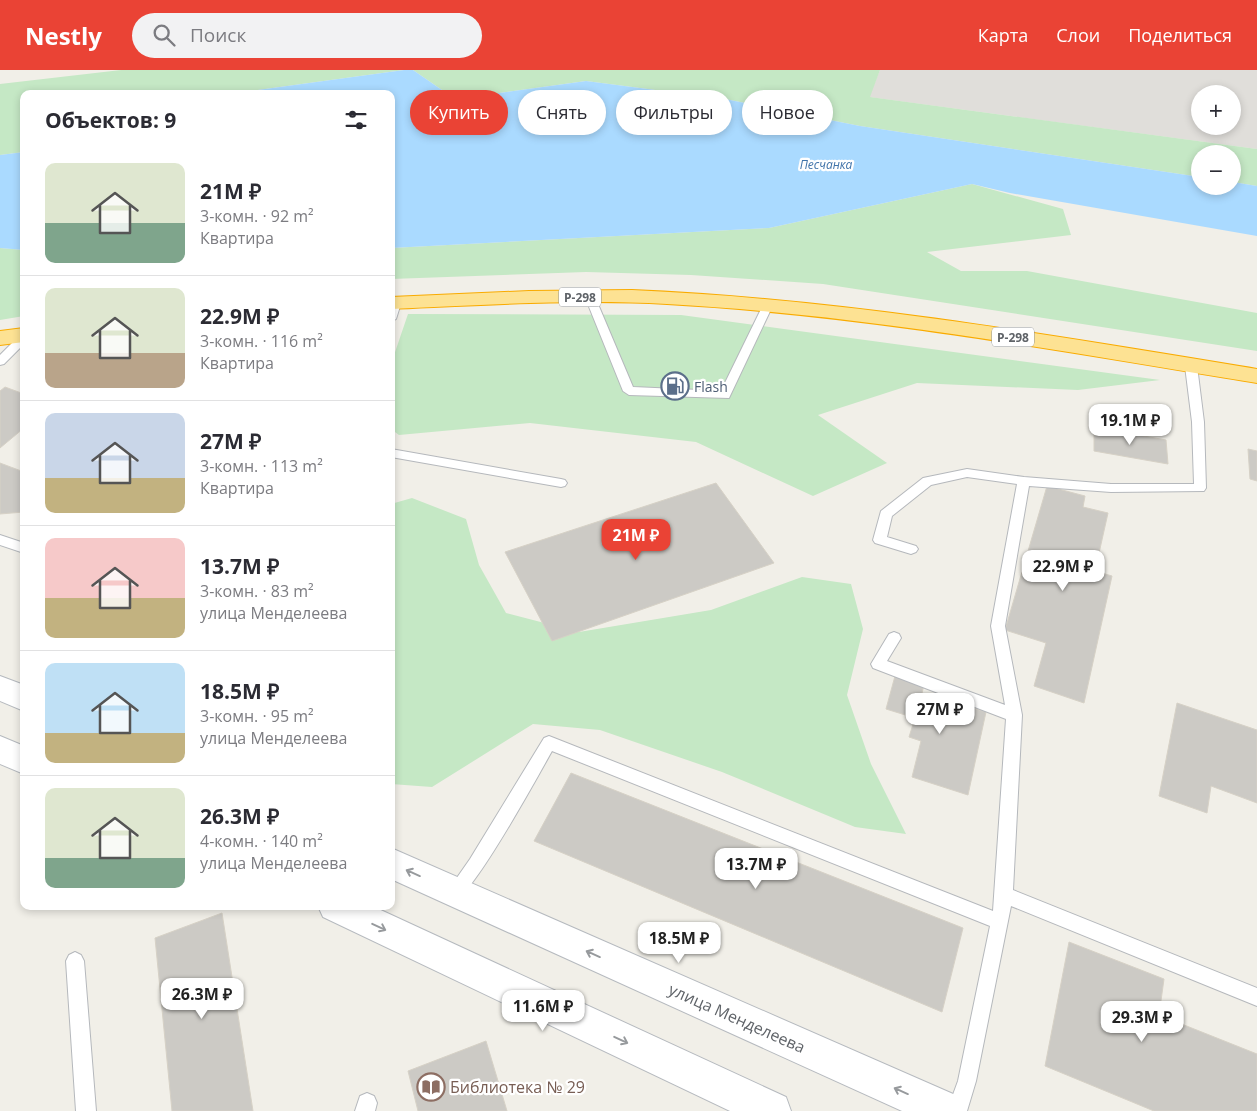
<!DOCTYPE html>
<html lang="ru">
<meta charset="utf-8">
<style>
:root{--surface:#fff;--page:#f2f2f3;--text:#2b2b33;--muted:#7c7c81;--line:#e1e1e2;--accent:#ea4335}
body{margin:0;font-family:"Open Sans",sans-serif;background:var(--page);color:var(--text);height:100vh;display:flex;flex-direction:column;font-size:19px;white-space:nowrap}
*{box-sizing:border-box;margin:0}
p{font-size:16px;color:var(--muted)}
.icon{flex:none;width:28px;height:28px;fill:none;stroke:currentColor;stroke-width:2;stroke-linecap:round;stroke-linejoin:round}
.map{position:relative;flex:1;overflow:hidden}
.details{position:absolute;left:20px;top:20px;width:375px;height:820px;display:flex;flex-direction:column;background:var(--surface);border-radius:10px;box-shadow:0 2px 8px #0003}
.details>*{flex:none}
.hud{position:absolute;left:410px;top:20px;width:475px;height:45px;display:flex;gap:10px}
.tools{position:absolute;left:1191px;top:15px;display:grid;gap:10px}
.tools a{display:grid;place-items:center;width:50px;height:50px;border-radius:50%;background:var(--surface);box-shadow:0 2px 8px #0003;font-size:25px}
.price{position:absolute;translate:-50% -42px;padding:0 11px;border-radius:10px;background:#fff;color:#222;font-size:16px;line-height:32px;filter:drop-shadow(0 1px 2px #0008)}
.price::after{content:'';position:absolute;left:50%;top:30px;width:15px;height:11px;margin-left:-8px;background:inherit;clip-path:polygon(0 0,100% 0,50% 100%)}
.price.selected{background:var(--accent);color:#fff}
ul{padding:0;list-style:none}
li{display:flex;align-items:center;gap:15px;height:125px;padding:0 25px}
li+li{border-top:1px solid var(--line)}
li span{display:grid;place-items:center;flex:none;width:140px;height:100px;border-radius:10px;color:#555}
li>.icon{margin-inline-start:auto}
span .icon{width:60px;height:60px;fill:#fffc;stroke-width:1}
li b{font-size:21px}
h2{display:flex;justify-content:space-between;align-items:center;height:60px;padding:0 25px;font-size:21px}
.tag{padding:0 18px;border-radius:22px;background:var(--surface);box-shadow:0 2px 8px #0003;font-size:18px;line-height:45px}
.tag.selected{background:var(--accent);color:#fff}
header{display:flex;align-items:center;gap:30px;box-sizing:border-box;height:70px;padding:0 25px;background:var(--accent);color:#fff}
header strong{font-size:24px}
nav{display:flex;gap:28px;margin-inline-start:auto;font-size:18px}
.search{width:350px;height:45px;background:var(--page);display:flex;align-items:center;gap:12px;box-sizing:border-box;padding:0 18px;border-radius:28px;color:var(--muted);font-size:19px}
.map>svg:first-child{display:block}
.industrial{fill:#e0deda;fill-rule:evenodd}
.green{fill:#c5e8c5}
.water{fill:#aadaff}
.building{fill:#cccac5;stroke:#d6d1c6}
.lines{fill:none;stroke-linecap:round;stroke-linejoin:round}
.lane-casing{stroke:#b5b8bc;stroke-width:2}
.secondary-casing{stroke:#b6babf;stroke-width:2}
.highway-casing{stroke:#f9ab00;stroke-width:2}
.lane{fill:#fff;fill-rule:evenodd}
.secondary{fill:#fff;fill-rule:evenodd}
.highway{fill:#fde293;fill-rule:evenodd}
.oneway{stroke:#979a9d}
.labels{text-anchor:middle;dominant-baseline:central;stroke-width:4.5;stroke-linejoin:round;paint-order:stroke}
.far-water-label{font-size:12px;font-style:italic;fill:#4174aa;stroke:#fff}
.shield{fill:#fff;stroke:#8f9295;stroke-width:1}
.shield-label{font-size:12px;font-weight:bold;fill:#5f6368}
.service-label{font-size:14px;fill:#4e5e75;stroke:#fff;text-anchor:start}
.near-street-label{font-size:16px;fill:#5f6368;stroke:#fff}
.near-education-label{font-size:16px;fill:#785e54;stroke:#fff;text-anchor:start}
</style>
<header>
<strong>Nestly</strong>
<div class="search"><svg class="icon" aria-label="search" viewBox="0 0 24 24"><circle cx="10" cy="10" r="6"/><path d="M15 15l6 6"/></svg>Поиск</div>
<nav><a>Карта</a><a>Слои</a><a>Поделиться</a></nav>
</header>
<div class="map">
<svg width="1257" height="1041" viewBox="0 0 1257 1041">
<rect width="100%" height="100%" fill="#f1efe8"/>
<!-- industrial -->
<path class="industrial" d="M880 0H1257V79L869 27ZM1200 24H1232V56H1200Z"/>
<!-- green -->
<path class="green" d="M121 0H404L229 24H24V82L0 85V14Z
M413 0H880L870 27 1257 79V116L1233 112 1232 84H1200V107L860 56 725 29 586 11 455 29Z
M972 114 1063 139 1071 165 927 182 961 201H1027L1257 243V281L823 214 691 205 586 202 391 209V178L769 158Z
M0 178 24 180V246L0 250Z
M408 244 681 245 1160 310 1078 320 917 313 818 345 887 393 813 426 696 372 530 353 399 365 391 359V294Z
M412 428 466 449 479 495 506 543 579 562 711 540 802 507 851 514 863 559 847 625 871 694 906 764 855 757 722 702 600 660 533 654 432 717 391 714V434Z"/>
<!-- water -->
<path class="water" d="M404 0H413L455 29 586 11 725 29 860 56 1200 107V116H1232L1233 112 1257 116V166L1010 123 972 114 769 158 391 178V24H229Z
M24 82V180L0 178V85Z"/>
<!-- building -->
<path class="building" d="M5 317 24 324V358L0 378V321Z
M1094 357 1166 370 1168 394 1094 381Z
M1248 379 1257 381V411L1250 409Z
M0 393 24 402V442L0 444Z
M716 413 774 493 552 571 505 482Z
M1047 416 1085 426 1083 437 1108 443 1095 501 1112 506 1084 633 1034 616 1046 573 1005 560Z
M895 606 924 615 922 623 986 642 968 725 912 707 921 671 909 667 915 648 886 639Z
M1177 633 1257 660V733L1211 716 1207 743 1159 726Z
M571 703 963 858 942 942 534 771Z
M222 843 253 1041H172L155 868Z
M1069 872 1164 909 1159 945 1257 984V1041H1154L1045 996Z
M486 971 507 1041H418L408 1001Z"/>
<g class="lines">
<!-- lane casing -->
<g class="lane-casing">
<path id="lane" d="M590 224 595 227 633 317 721 321 763 235 768 232 773 235 729 328 629 325 623 321 585 227Z
M396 230 401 233 396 249 391 252V232Z
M24 264V274L4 294 0 295V285L20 265Z
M1191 292 1197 296 1204 352 1206 418 1204 421 1111 422 1029 416 1005 556 1022 645 1013 820 1257 918V936L1011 836 976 1011 967 1041H947L958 1011 990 856 552 681C538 706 474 823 455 830L449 828 447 822 470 789 544 668 549 666 993 841 1006 649 873 598 871 594 889 564 894 562 899 564 901 568 887 591 1005 635 991 556 1017 414 967 407 931 415 892 446 887 467 916 476 918 479 916 482 911 484 875 473 873 470 881 441 923 408 967 399 1024 407 1111 414H1194L1192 352 1185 296Z
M391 379 561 409 565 410 567 413 565 416 561 417 391 387Z
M0 465 24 473V483L0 475Z
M75 882 81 885 84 891 96 1041H76L66 891 69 885Z
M367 1023 374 1026 377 1033 375 1041H355L360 1026Z"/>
</g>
<!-- secondary casing -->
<g class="secondary-casing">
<path id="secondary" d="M0 606 24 615V641L0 631Z
M0 666 24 676V704L0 694Z
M391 778 960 1027 965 1041H902L391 809Z
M318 836H372L786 1027 791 1041H730L323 847Z"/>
</g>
<!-- highway casing -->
<g class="highway-casing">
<path id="highway" d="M632 220C843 229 1050 265 1257 299V313C1061 281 865 245 667 234 575 229 483 235 391 239V227L529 221Z
M24 258V272L0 275V261Z"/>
</g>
<!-- lane -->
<use href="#lane" class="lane"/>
<!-- secondary -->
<use href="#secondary" class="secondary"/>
<!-- highway -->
<use href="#highway" class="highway"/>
</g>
<!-- one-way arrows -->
<defs><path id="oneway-shaft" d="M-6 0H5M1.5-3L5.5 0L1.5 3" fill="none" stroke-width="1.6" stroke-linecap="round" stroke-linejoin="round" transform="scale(1.25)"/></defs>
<g class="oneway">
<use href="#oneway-shaft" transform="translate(413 803) rotate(-156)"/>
<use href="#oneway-shaft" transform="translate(379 857) rotate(25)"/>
<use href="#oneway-shaft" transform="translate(593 884) rotate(-156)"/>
<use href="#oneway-shaft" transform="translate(621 970) rotate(25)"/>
<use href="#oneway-shaft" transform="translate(901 1021) rotate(-156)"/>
</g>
<!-- icons -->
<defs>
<g id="fuel-ring" transform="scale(1.4375)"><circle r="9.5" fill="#fff" stroke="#5c6f8a" stroke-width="1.5"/><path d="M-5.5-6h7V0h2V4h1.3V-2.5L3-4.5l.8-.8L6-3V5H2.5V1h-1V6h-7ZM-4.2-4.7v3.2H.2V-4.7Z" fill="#5c6f8a"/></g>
<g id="library-ring" transform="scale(1.4375)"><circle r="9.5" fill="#fff" stroke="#8d6e63" stroke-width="1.5"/><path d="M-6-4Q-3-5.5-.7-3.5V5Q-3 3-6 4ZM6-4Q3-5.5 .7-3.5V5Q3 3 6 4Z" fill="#8d6e63"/></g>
</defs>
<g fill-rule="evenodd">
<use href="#fuel-ring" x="675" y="316"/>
<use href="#library-ring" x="431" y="1017"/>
</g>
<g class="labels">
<!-- far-water labels -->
<g class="far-water-label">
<text x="826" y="94">Песчанка</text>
</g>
<!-- shield labels -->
<g class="shield">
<rect x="559" y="217.5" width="42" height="19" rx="4"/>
<rect x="992" y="257.5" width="42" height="19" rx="4"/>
</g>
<g class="shield-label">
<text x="580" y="227">Р-298</text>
<text x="1013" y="267">Р-298</text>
</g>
<!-- service labels -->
<g class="service-label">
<text x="694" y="316">Flash</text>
</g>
<!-- near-street labels -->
<g class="near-street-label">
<text transform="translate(737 948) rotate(24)">улица Менделеева</text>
</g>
<!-- near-education labels -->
<g class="near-education-label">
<text x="450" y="1017">Библиотека № 29</text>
</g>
</g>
</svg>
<div class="tools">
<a>+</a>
<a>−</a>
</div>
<b class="price" style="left:1130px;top:376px">19.1M ₽</b>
<b class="price selected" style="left:636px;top:491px">21M ₽</b>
<b class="price" style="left:1063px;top:522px">22.9M ₽</b>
<b class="price" style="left:940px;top:665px">27M ₽</b>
<b class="price" style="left:756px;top:820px">13.7M ₽</b>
<b class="price" style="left:679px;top:894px">18.5M ₽</b>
<b class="price" style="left:202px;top:950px">26.3M ₽</b>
<b class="price" style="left:543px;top:962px">11.6M ₽</b>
<b class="price" style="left:1142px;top:973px">29.3M ₽</b>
<div class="hud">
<a class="tag selected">Купить</a>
<a class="tag">Снять</a>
<a class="tag">Фильтры</a>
<a class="tag">Новое</a>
</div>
<section class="details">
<h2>Объектов: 9<svg class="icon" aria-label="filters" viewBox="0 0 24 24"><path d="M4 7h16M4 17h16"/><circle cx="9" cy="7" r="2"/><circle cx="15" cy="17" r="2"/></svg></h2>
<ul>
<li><span style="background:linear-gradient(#dfe7d0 60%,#7fa58c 0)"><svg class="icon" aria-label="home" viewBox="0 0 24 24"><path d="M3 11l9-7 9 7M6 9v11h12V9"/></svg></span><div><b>21M ₽</b><p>3-комн. · 92 m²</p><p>Квартира</p></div></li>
<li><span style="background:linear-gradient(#dfe7d0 65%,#b9a48a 0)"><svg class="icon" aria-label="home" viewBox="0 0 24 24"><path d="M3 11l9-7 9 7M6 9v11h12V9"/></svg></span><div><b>22.9M ₽</b><p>3-комн. · 116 m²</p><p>Квартира</p></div></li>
<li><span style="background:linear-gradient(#c9d6e8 65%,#c2b280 0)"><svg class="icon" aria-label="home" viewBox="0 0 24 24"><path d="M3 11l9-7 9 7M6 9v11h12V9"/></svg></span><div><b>27M ₽</b><p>3-комн. · 113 m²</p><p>Квартира</p></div></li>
<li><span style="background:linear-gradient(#f6c9c9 60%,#c2b280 0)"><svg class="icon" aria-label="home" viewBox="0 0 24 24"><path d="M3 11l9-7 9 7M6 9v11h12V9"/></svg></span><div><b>13.7M ₽</b><p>3-комн. · 83 m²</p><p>улица Менделеева</p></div></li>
<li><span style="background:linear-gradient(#bfe0f5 70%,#c2b280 0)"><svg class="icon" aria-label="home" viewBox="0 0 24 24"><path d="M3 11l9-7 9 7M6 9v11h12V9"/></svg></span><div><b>18.5M ₽</b><p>3-комн. · 95 m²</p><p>улица Менделеева</p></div></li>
<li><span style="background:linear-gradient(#dfe7d0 70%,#7fa58c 0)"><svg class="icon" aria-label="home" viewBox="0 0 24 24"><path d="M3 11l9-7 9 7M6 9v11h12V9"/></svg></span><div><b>26.3M ₽</b><p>4-комн. · 140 m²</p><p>улица Менделеева</p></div></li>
</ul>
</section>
</div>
